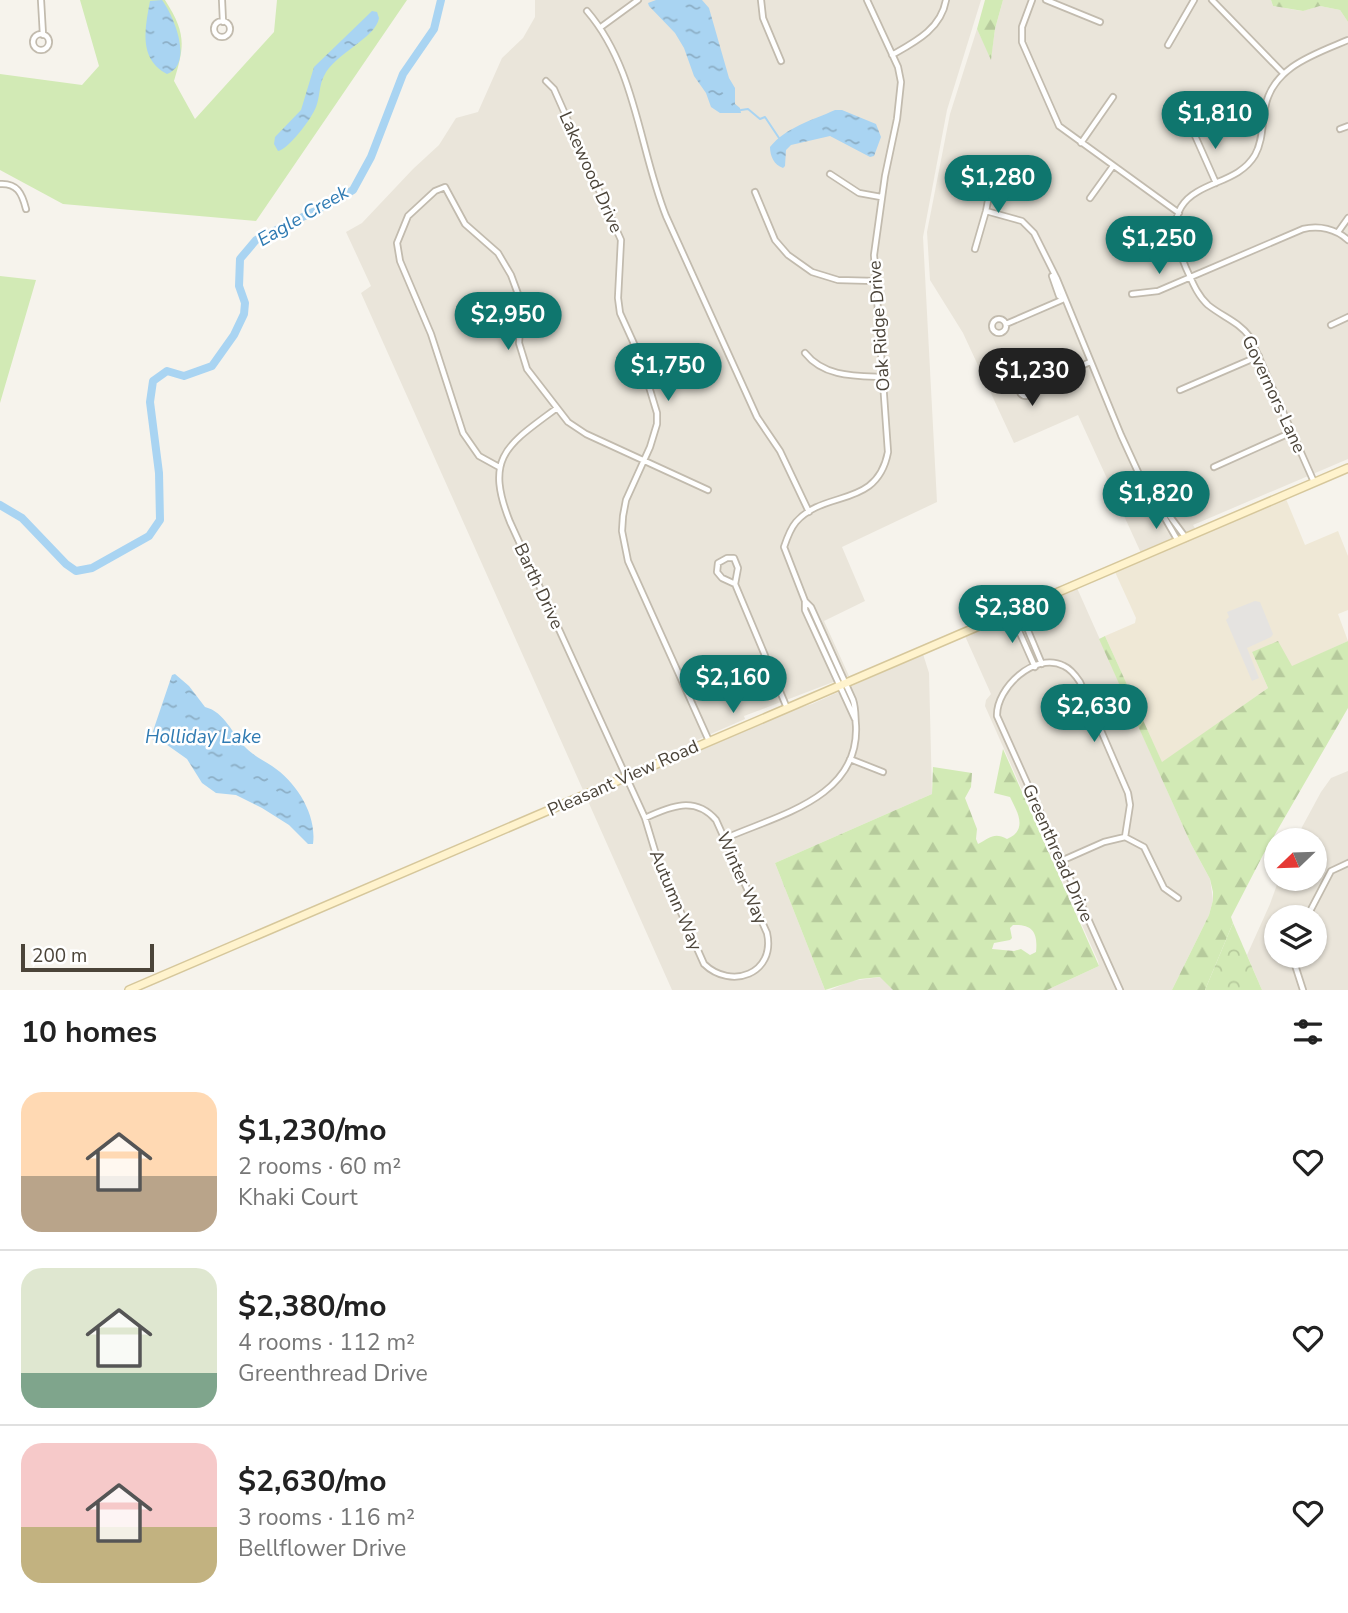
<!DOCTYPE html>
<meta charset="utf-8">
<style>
:root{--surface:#fff;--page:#f6f6f6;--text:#222;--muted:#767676;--line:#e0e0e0;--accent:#0f766e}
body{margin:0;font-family:"Nunito Sans",sans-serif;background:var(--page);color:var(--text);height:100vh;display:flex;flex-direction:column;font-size:26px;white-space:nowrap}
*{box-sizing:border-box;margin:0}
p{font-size:23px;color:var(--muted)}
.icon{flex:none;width:38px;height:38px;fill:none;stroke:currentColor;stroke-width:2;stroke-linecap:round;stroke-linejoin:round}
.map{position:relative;height:990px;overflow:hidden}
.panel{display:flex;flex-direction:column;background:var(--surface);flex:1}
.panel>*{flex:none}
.needle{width:46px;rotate:247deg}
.fabs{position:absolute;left:1264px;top:828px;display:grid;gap:14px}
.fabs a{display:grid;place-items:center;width:63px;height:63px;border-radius:50%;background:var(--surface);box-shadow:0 2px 5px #0004;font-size:35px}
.scale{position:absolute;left:21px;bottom:18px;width:133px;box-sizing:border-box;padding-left:7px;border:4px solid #4b4439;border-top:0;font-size:19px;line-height:24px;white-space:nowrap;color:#4b4439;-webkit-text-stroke:5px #fff;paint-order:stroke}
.price{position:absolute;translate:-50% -60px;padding:0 16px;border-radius:24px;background:var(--accent);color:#fff;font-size:23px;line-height:46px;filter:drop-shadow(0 2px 4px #0008)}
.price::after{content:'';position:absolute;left:50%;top:42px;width:21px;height:16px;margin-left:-10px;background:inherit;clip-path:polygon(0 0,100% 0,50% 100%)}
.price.active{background:#222;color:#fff}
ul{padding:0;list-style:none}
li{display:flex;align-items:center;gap:21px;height:175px;padding:0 21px}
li+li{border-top:2px solid var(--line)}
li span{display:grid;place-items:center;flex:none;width:196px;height:140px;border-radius:21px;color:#555}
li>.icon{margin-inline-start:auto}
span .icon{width:84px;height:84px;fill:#fffc;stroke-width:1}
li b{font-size:30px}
h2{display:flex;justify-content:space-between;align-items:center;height:84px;padding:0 21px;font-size:30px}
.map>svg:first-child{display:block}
.residential{fill:#eae5da;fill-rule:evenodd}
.education{fill:#efe8d6}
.grass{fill:#d2eab5}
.forest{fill:url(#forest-firs);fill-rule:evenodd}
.park{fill:url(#park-crowns)}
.parking{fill:#e5e3e0}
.water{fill:url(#water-ripples)}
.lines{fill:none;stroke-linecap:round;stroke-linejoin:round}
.stream{stroke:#a9d4f2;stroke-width:2}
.river{stroke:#a9d4f2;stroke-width:8}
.street-casing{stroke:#c2bbae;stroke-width:8}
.secondary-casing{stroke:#d6c79b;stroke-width:10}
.street{stroke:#fff;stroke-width:4.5}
.secondary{stroke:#fff3cd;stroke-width:7}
.labels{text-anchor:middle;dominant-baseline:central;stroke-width:5;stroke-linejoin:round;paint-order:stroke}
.street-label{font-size:18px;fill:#4b4439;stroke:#fff}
.water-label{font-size:19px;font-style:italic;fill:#2e7ab2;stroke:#fff}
</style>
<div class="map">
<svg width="1348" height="990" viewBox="0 0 1348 990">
<defs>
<pattern id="forest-firs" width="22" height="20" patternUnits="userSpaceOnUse" patternTransform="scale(1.75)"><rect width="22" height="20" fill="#d2eab5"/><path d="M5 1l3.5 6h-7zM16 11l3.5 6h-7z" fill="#b6ca9c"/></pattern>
<pattern id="park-crowns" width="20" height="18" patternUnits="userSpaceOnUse" patternTransform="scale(1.75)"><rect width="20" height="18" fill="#d2eab5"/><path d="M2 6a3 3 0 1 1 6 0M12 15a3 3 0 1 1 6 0" fill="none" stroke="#b6ca9c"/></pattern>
<pattern id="water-ripples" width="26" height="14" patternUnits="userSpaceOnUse" patternTransform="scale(1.75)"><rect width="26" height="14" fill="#a9d4f2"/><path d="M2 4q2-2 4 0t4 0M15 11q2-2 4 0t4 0" fill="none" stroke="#8caec5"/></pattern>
</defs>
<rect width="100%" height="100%" fill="#f6f3ec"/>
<!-- residential -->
<path class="residential" d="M535 0H981L947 110 923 237 937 502 842 547 865 601 824 621 849 676 744 716 745 719 583 790 361 293 371 286 346 232 362 223 413 169 439 145 456 118 478 112 502 58 523 38 535 17Z
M1003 0H1271L1273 6 1302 11 1320 6 1340 10 1348 22V459L1193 525 1196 530 1141 553 1078 415 1014 443 963 333 930 280 927 232 950 114 977 29 991 58 995 29Z
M1077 588 1191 844 1210 879 1213 900 1209 915 1172 990H1047L1099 966 1098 961 985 706 986 700 991 694 965 636Z
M923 654 929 673 932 794 775 863 825 990H672L587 799 780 714 812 704Z
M1348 771V990H1262L1247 955 1270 904 1279 879 1314 878V840H1295L1321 792 1331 778ZM1276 917H1314V956H1276Z
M881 977 893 990H830L851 981Z"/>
<!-- education -->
<path class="education" d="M1286 499 1305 545 1338 531 1348 556V610L1338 614 1348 641 1292 667 1252 652 1268 688 1162 763 1105 636 1135 623 1136 618 1115 572Z"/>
<!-- grass -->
<path class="grass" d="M80 0H165C186 33 185 45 174 81L195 119 274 32 277 0H407L256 221 63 204 0 170V74L82 85 99 66Z
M0 276 36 280 0 403Z"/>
<!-- forest -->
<path class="forest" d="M985 0H1003L995 29 991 60 977 29Z
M1271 0H1348V22L1340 10 1320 6 1303 11 1273 6Z
M1105 636 1162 762 1268 688 1252 652 1278 641 1292 666 1348 641V708L1263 855 1231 917 1233 923 1205 990H1172L1209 915 1213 900V892L1210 879 1191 844 1099 639Z
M1003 749 1099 966 1047 990H893L880 977 860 979 825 990 775 863 932 794 933 767 972 773 971 787 965 798 977 829 976 839 978 844C990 838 994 832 1007 839 1028 830 1018 813 1010 797L994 793ZM1013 925C1033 924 1038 933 1036 952L1030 955 1021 949 1014 951 992 949 994 943 1010 940 1012 938 1010 928Z"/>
<!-- park -->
<path class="park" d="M1233 923 1262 990H1205Z"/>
<!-- parking -->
<path class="parking" d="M1255 601 1260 602 1273 634 1271 637 1247 648 1259 678 1252 681 1226 620 1229 617 1227 612Z"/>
<!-- water -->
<path class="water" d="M162 0C174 16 194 64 167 74 138 59 145 28 150 1Z
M656 0H702L709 8 729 78 735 88V104L740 108 741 113H720L711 107 706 93 694 76 684 48 675 33 649 6 648 3Z
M372 11 377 12 379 18C376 38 334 54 324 76 319 85 320 97 316 107 312 118 288 150 278 151L274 144 275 137 301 110 314 67Z
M835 110H842L876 124 881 137 874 156 870 157 830 136 791 145 786 150 785 166 783 168C774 165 770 156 770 147 786 127 813 120 835 110Z
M175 674 189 686 205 707C225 712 232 734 246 748 254 756 263 760 272 766 296 782 317 814 313 844H308L289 825 262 808 236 795 216 793 202 783 187 759 163 742 154 741 151 737 172 675Z"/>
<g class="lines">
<!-- stream -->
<path class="stream" d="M741 110 748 109 760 119 765 117 779 138"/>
<!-- river -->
<path class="river" d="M0 505 22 518 66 564 76 571 92 568 149 536 160 520 159 473 150 402 153 381 167 371 184 376 212 366 234 335 244 314 245 303 239 286 240 259 256 240 331 203 353 190 371 157 403 74 434 29 441 0"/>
<!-- street casing -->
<g class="street-casing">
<path id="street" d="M41 0 43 35
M222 0 223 22
M761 0 763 18 781 61
M1032 0 1022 27V42L1059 126 1179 213
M1046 0 1100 22
M1212 0 1283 73
M587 11C636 68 639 148 666 216L757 417 780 451 809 512
M214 29a8 8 0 1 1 16 0a8 8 0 1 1-16 0Z
M601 27 638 0
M33 42a8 8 0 1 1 16 0a8 8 0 1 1-16 0Z
M1168 45 1194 0
M892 55C915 42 941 29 946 0
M546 81 554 89 621 240 618 298 620 313 640 357 657 413V424L650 447 626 500 623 516 622 531 628 561 709 741
M1192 129 1216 183
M1340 129 1348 126
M1081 143 1113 97
M987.5 169a5.5 5.5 0 1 1 11 0a5.5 5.5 0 1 1-11 0Z
M830 174 859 193 881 197
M0 184C17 183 22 193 26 209
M755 192 775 240 788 255 812 272 838 280 875 281
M1090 198 1113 166
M986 211 1022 221 1034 233 1057 279 1121 435 1149 496 1159 508 1178 541
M1338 232 1348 218
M975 249 986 211 993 175
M1052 276 1059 296 1063 299
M1132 294 1158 291 1303 229C1319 225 1336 229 1348 240
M992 326a7 7 0 1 1 14 0a7 7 0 1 1-14 0Z
M1006 324 1064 299
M1331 325 1348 317
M805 353C824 377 855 376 882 377
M1019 389a7 7 0 1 1 14 0a7 7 0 1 1-14 0Z
M1033 387 1090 362
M1180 390 1259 356
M557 408C507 445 484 457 510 522L645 818 658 861 704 964C731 990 776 974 767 933L716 820C695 796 671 806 645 818
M499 467 479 456 463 433 431 334 400 261 397 243 408 216 435 191 445 187 465 224 498 253 511 275 518 294 521 312 519 343 527 369 568 422 586 434 708 490
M1214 467 1292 432
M1314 482 1250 337C1239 322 1223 317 1208 305 1197 295 1192 281 1186 268 1175 242 1166 210 1197 192 1217 180 1242 177 1255 155 1263 141 1262 123 1265 108 1272 67 1315 54 1348 40
M1160 508 1169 515 1186 538
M735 584 722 578 717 572 718 563 727 558H734L738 568 735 584 787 708
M805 602V610L855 719
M1019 609 1042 664
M1011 613 1035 667
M850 759 883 772
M726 838C778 815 859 798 856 726 855 717 856 709 853 700L811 607 805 601 784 547C787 538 790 529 796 522 825 489 877 509 888 452L874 255 885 176 897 119 901 82 898 67 867 0
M1061 861 1104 842 1125 837 1144 847 1164 888 1178 898
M1307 917 1331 871 1348 863
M1295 956 1294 962 1303 990
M1120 990 997 716C996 688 1035 651 1064 666 1071 669 1076 676 1080 682L1128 793 1130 805 1125 837"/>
</g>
<!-- secondary casing -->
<g class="secondary-casing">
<path id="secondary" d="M129 990 1348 468"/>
</g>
<!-- street -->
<use href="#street" class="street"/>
<!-- secondary -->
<use href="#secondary" class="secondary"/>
</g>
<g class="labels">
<!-- street labels -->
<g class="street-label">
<text transform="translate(591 172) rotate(66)">Lakewood Drive</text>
<text transform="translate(879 326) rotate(-94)">Oak Ridge Drive</text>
<text transform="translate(1274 394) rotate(65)">Governors Lane</text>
<text transform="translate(539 586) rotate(65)">Barth Drive</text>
<text transform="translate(623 778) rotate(-24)">Pleasant View Road</text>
<text transform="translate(1058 853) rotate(66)">Greenthread Drive</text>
<text transform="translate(742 878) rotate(66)">Winter Way</text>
<text transform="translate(676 900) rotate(67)">Autumn Way</text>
</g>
<!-- water labels -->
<g class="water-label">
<text transform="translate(303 216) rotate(-30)">Eagle Creek</text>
<text x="203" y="737">Holliday Lake</text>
</g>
</g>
</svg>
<div class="fabs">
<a><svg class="needle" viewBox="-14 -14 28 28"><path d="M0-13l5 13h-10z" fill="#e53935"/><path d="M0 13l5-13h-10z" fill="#767676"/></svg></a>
<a><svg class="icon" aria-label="layers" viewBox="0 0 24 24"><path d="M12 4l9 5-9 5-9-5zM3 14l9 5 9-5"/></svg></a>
</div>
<div class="scale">200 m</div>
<b class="price" style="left:1215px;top:151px">$1,810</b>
<b class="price" style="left:998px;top:215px">$1,280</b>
<b class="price" style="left:1159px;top:276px">$1,250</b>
<b class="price" style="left:508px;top:352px">$2,950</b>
<b class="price" style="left:668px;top:403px">$1,750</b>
<b class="price active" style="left:1032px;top:408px">$1,230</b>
<b class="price" style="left:1156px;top:531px">$1,820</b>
<b class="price" style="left:1012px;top:645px">$2,380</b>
<b class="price" style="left:733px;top:715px">$2,160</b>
<b class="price" style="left:1094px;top:744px">$2,630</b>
</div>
<section class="panel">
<h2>10 homes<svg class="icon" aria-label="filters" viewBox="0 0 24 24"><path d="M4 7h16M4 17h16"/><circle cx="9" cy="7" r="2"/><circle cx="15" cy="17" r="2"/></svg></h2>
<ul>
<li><span style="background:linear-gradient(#ffd9b3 60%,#b9a48a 0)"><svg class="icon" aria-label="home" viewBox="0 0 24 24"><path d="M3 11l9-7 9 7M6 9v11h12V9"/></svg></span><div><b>$1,230/mo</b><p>2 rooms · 60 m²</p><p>Khaki Court</p></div><svg class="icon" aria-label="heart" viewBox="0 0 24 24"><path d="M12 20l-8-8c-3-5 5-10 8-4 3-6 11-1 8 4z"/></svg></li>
<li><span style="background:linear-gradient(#dfe7d0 75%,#7fa58c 0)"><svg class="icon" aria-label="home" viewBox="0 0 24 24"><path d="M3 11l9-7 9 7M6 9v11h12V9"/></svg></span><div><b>$2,380/mo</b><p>4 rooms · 112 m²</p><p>Greenthread Drive</p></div><svg class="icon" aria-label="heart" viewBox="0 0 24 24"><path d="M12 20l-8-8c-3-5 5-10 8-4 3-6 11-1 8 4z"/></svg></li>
<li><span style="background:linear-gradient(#f6c9c9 60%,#c2b280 0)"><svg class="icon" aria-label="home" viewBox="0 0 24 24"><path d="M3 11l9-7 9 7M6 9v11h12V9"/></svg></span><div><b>$2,630/mo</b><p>3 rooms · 116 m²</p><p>Bellflower Drive</p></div><svg class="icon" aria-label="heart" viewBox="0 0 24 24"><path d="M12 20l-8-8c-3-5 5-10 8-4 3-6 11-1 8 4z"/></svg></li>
</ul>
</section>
